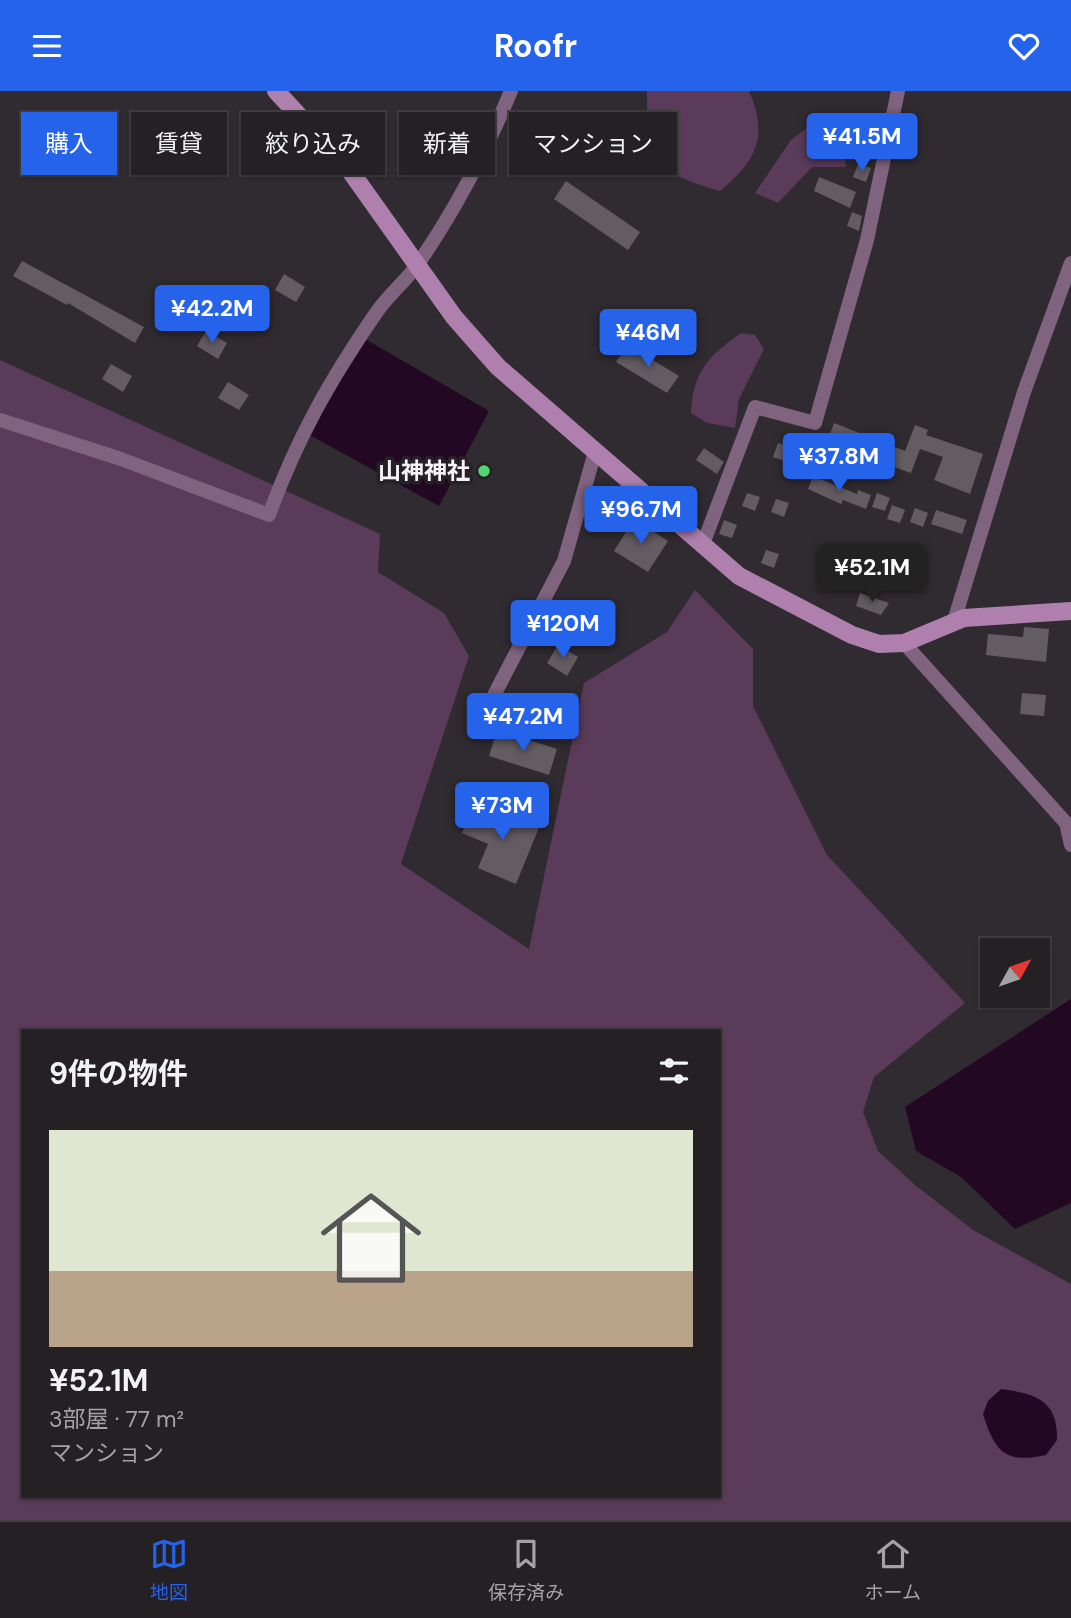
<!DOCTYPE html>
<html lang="ja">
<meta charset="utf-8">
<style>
:root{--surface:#242024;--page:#302d31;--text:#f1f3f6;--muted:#a3a3a6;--line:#413e41;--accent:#2563eb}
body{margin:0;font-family:"DM Sans","Noto Sans JP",sans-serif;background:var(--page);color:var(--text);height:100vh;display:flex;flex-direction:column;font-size:26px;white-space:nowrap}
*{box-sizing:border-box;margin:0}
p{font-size:23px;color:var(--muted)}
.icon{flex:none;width:38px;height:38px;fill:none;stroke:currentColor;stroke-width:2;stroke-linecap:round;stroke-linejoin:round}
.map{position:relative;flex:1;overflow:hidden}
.drawer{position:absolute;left:21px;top:938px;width:700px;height:469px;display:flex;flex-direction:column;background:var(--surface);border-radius:0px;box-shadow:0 2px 5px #0004,0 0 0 2px var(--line)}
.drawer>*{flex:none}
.guide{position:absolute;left:21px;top:21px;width:700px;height:63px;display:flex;gap:14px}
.needle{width:46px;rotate:50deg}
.controls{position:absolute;left:980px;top:847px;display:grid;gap:14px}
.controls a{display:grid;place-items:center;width:70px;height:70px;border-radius:0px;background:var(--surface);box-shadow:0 2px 5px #0004,0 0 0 2px var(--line);font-size:35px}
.price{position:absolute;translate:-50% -60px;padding:0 16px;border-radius:7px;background:var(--accent);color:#fff;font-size:23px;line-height:46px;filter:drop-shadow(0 2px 4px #0008)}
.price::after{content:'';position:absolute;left:50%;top:42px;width:21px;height:16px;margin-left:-10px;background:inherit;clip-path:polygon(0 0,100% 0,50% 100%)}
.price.active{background:#222;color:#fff}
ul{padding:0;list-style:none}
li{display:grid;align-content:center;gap:14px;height:371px;padding:0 28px}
li span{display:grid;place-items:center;height:217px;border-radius:0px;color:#555}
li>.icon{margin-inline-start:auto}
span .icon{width:126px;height:126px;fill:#fffc;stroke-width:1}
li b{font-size:30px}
h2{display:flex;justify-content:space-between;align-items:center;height:84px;padding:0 28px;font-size:30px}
.tag{padding:0 24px;border-radius:0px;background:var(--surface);box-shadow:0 2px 5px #0004,0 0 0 2px var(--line);font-size:24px;line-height:63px}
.tag.active{background:var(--accent);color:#fff}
header{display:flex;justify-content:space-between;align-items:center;height:91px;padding:0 28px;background:var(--accent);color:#fff;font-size:32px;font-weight:700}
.tabs{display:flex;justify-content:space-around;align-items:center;height:98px;border-top:2px solid var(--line);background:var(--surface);font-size:19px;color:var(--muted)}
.tabs a{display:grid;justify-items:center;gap:4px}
.tabs .active{color:var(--accent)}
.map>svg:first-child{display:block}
.green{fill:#5a3b59;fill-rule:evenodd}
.water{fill:#230823}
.building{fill:#635c62}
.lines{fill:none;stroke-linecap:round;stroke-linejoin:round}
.street{stroke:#80637e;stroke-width:14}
.secondary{stroke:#af80ad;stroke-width:18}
.poi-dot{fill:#54d672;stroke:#262126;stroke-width:2.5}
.labels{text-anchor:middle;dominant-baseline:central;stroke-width:7;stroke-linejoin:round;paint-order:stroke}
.poi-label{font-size:23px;font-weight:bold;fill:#f6f3f6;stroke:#262126;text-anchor:end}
</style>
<header><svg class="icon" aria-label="menu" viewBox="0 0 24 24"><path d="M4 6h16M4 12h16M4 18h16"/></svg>Roofr<svg class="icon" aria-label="heart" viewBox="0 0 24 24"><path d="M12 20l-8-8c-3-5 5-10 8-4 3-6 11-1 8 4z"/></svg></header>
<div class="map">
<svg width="1071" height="1429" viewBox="0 0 1071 1429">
<rect width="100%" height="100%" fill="#302b30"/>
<!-- green -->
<path class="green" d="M647 0H749C769 46 756 70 720 100 653 81 647 68 647 0Z
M820 27 843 43 846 76H812L778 112 755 102 791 49Z
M741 242 755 244 764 258 739 308 735 337 707 332 691 322C693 281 708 265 741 242Z
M0 269 380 443 378 481 444 522 469 565 401 773 529 858 584 592 667 541 695 499 753 558V615L827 764 965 912 874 986 863 1021 878 1060 915 1094 973 1139 1071 1193V1429H0ZM23 940H719V1405H23Z"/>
<!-- water -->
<path class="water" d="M360 245 489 320 439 415 304 341Z
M1071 908V1112L1015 1138 961 1086 916 1060 905 1016Z
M1001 1298C1036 1303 1058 1309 1057 1349L1046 1364C1005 1373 995 1361 983 1323L988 1310Z"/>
<!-- building -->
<path class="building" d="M858 73 871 77 866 91 853 86Z
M819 86 856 101 850 117 814 100Z
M566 90 640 141 628 159 554 108Z
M852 121 862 125 859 140 847 135Z
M22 170 144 236 135 252 68 212 67 214 13 185Z
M284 183 305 196 296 211 275 199Z
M206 240 227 252 218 268 197 255Z
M628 254 679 285 667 302 616 271Z
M111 273 132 285 123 301 102 288Z
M228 291 249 304 239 319 218 307Z
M834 332 905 360 915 334 928 339 926 344 983 363 970 403 934 389 943 366 920 358 911 382 827 352Z
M778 352 801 359 794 373 773 366Z
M704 357 724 371 717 383 696 369Z
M813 385 857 403 858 399 871 404 866 418 843 409 841 413 808 398Z
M747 402 760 406 755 420 742 415Z
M877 402 890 407 885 420 872 416Z
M776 408 789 412 784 426 771 421Z
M892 414 905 419 900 432 887 428Z
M915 417 928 422 923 436 910 431Z
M936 419 967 429 962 443 931 433Z
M634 428 668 450 648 481 614 460Z
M724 429 737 434 732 447 719 443Z
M766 459 779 463 774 477 761 472Z
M860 502 889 512 881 524 856 515Z
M1024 536 1049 538 1046 571 986 564 988 543 1023 546Z
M558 554 578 566 567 585 547 572Z
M1022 602 1046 604 1044 625 1020 623Z
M497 639 557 658 549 684 489 665Z
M473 716 498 727 502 719 540 734 516 793 478 777 488 753 462 742Z"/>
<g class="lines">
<!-- street -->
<path class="street" d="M0 329 121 368 269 424C297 347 330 289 376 222 388 204 405 191 418 173 455 119 486 60 511 0
M703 453 755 316 815 332 867 149 898 0
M954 530 1024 301 1071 172
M904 552 1066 732 1071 754
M492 608 564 470 595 361"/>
<!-- secondary -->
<path class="secondary" d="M276 0 351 81 454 226 498 276 739 485 852 544 879 553 904 552 964 527 1071 520"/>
</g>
<!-- markers -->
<circle class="poi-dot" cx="484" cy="380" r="7"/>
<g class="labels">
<!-- poi labels -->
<g class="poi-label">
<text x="470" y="380">山神神社</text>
</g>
</g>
</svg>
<div class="controls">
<a><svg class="needle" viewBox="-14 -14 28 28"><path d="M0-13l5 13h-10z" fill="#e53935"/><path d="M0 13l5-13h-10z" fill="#a3a3a6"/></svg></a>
</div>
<b class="price" style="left:862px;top:82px">¥41.5M</b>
<b class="price" style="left:212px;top:254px">¥42.2M</b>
<b class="price" style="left:648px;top:278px">¥46M</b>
<b class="price" style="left:839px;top:402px">¥37.8M</b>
<b class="price" style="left:641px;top:455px">¥96.7M</b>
<b class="price active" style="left:872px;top:513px">¥52.1M</b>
<b class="price" style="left:563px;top:569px">¥120M</b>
<b class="price" style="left:523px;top:662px">¥47.2M</b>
<b class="price" style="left:502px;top:751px">¥73M</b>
<div class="guide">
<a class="tag active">購入</a>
<a class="tag">賃貸</a>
<a class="tag">絞り込み</a>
<a class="tag">新着</a>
<a class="tag">マンション</a>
</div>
<section class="drawer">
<h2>9件の物件<svg class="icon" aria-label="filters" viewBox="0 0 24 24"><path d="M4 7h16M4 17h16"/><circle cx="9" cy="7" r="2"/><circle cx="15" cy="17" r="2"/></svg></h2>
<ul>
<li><span style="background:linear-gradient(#dfe7d0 65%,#b9a48a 0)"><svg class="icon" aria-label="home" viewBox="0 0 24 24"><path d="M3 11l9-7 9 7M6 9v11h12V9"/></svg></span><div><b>¥52.1M</b><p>3部屋 · 77 m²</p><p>マンション</p></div></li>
</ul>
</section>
</div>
<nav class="tabs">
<a class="active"><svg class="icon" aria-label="map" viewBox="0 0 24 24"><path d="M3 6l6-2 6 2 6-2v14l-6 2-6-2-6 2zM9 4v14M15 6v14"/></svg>地図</a>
<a><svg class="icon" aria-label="saved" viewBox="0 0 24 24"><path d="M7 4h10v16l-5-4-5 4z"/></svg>保存済み</a>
<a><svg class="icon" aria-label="home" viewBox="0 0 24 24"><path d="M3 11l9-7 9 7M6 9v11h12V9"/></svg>ホーム</a>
</nav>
